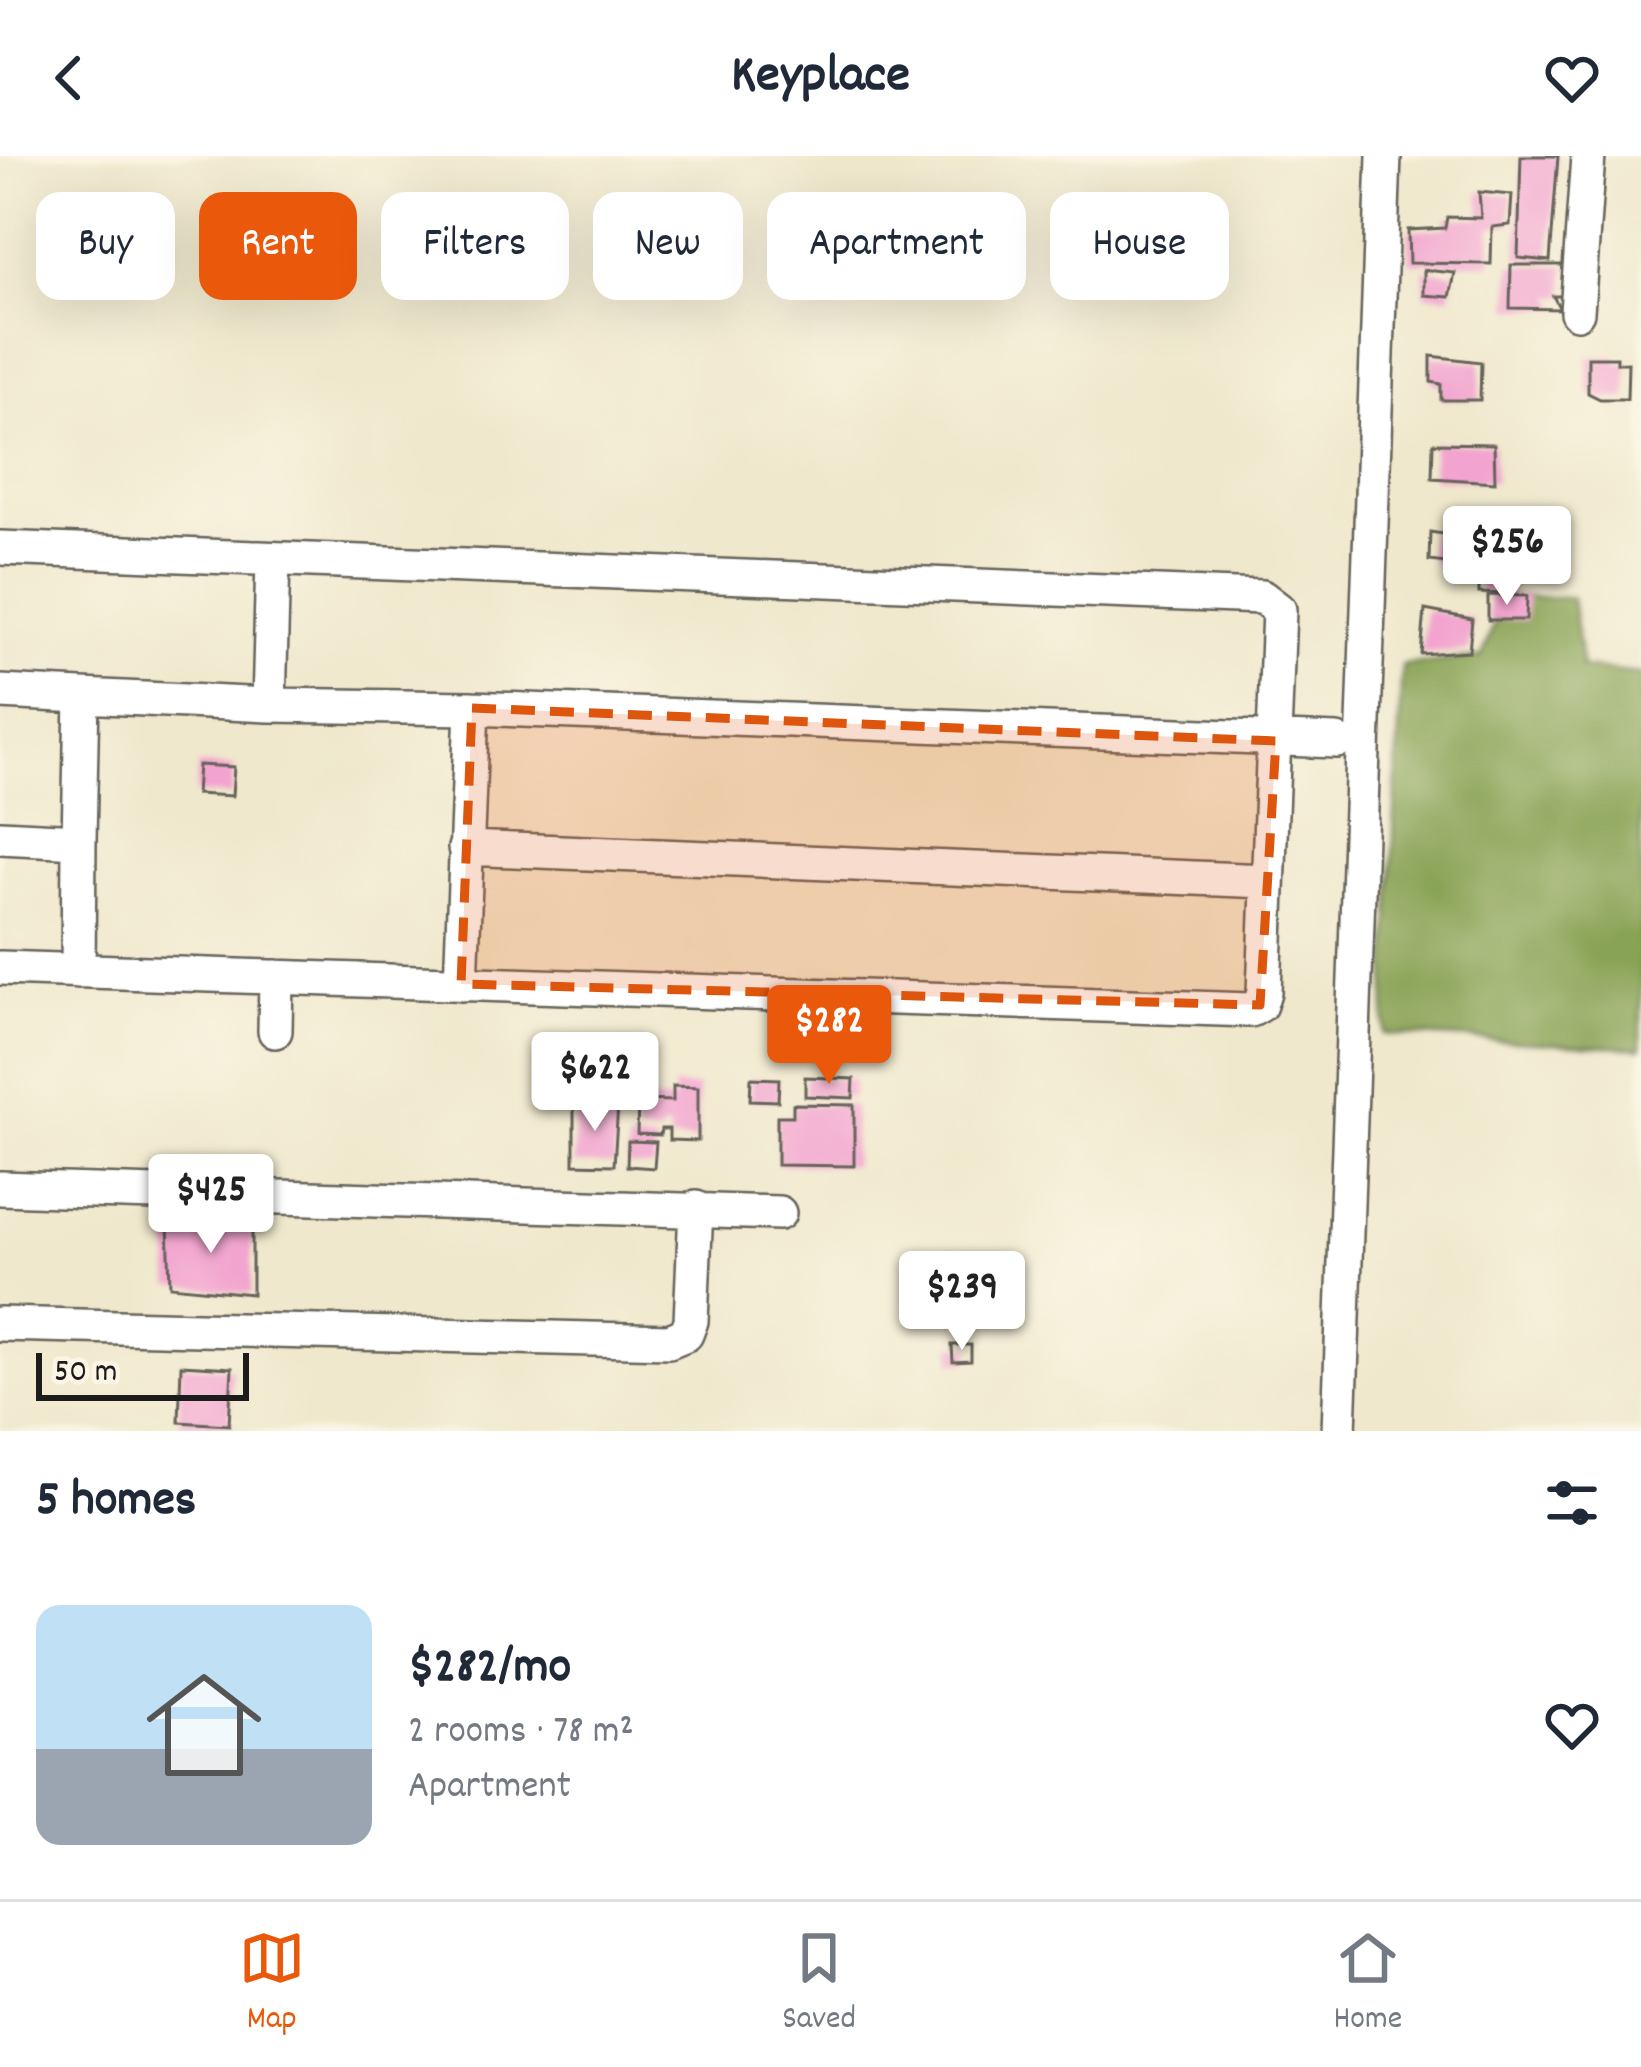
<!DOCTYPE html>
<meta charset="utf-8">
<style>
:root{--surface:#fff;--page:#f2f2f3;--text:#1f2937;--muted:#747a83;--line:#e0e1e3;--accent:#ea580c}
body{margin:0;font-family:Dekko,sans-serif;background:var(--page);color:var(--text);height:100vh;display:flex;flex-direction:column;font-size:45px;white-space:nowrap}
*{box-sizing:border-box;margin:0}
p{font-size:39px;color:var(--muted)}
.icon{flex:none;width:66px;height:66px;fill:none;stroke:currentColor;stroke-width:2;stroke-linecap:round;stroke-linejoin:round}
.map{position:relative;height:1275px;overflow:hidden}
.drawer{display:flex;flex-direction:column;background:var(--surface);flex:1}
.drawer>*{flex:none}
.top-card{position:absolute;left:36px;top:36px;width:1569px;height:108px;display:flex;gap:24px}
.scale{position:absolute;left:36px;bottom:30px;width:213px;box-sizing:border-box;padding-left:12px;border:6px solid #1c1c1c;border-top:0;font-size:33px;line-height:42px;white-space:nowrap;color:#1c1c1c;-webkit-text-stroke:9px #fcf5e5;paint-order:stroke}
.price{position:absolute;translate:-50% -102px;padding:0 27px;border-radius:12px;background:#fff;color:#222;font-size:39px;line-height:78px;filter:drop-shadow(0 3px 6px #0008)}
.price::after{content:'';position:absolute;left:50%;top:72px;width:36px;height:27px;margin-left:-18px;background:inherit;clip-path:polygon(0 0,100% 0,50% 100%)}
.price.active{background:var(--accent);color:#fff}
ul{padding:0;list-style:none}
li{display:flex;align-items:center;gap:36px;height:300px;padding:0 36px}
li+li{border-top:3px solid var(--line)}
li span{display:grid;place-items:center;flex:none;width:336px;height:240px;border-radius:24px;color:#555}
li>.icon{margin-inline-start:auto}
span .icon{width:144px;height:144px;fill:#fffc;stroke-width:1}
li b{font-size:51px}
h2{display:flex;justify-content:space-between;align-items:center;height:144px;padding:0 36px;font-size:51px}
.chip{padding:0 42px;border-radius:24px;background:var(--surface);box-shadow:0 12px 48px #0002;font-size:42px;line-height:108px}
.chip.active{background:var(--accent);color:#fff}
header{display:flex;justify-content:space-between;align-items:center;height:156px;padding:0 36px;background:var(--surface);font-size:54px;font-weight:700}
.menu{display:flex;justify-content:space-around;align-items:center;height:168px;border-top:3px solid var(--line);background:var(--surface);font-size:33px;color:var(--muted)}
.menu a{display:grid;justify-items:center;gap:6px}
.menu .active{color:var(--accent)}
.map>svg:first-child{display:block}
.forest{fill:#88a355;stroke:#526038;stroke-width:3}
.building{fill:#f2a3cf}
.lines{fill:none;stroke-linecap:round;stroke-linejoin:round}
.minor-casing{stroke:#66635a;stroke-width:38}
.minor{stroke:#fff;stroke-width:33}
.marked{fill:#de560d;fill-opacity:0.2;stroke:#de560d;stroke-width:9;stroke-dasharray:24 15;stroke-linejoin:round}
</style>
<header><svg class="icon" aria-label="back" viewBox="0 0 24 24"><path d="M15 5l-7 7 7 7"/></svg>Keyplace<svg class="icon" aria-label="heart" viewBox="0 0 24 24"><path d="M12 20l-8-8c-3-5 5-10 8-4 3-6 11-1 8 4z"/></svg></header>
<div class="map">
<svg width="1641" height="1275" viewBox="0 0 1641 1275">
<rect width="100%" height="100%" fill="#fcf5e5"/>
<filter id="ink" filterUnits="userSpaceOnUse"><feTurbulence type="fractalNoise" baseFrequency=".00833" numOctaves="2"/><feDisplacementMap in="SourceGraphic" scale="24" xChannelSelector="R" yChannelSelector="G"/><feConvolveMatrix kernelMatrix="1 2 1 2 8 2 1 2 1" color-interpolation-filters="sRGB"/></filter>
<filter id="wash" filterUnits="userSpaceOnUse"><feTurbulence type="fractalNoise" baseFrequency=".004" numOctaves="4" result="noise"/><feDisplacementMap in="SourceGraphic" scale="48" xChannelSelector="R" yChannelSelector="G"/><feGaussianBlur stdDeviation="2.7" result="paint"/><feColorMatrix in="noise" values="0 0 0 0 0 0 0 0 0 0 0 0 0 0 0 0 0 1.4 0 .05"/><feComposite in="paint" operator="in"/></filter>
<g filter="url(#wash)">
<rect width="100%" height="100%" fill="#efe8cc"/>
<!-- forest -->
<path class="forest" d="M1504 440 1572 442 1582 512 1641 518V892L1384 878 1402 509 1482 501Z"/>
<g id="blocks">
<!-- building -->
<path class="building" d="M1521 0H1558L1550 105 1518 102Z
M1479 36 1512 39 1510 69 1492 71 1491 108 1409 107 1408 74 1445 72 1447 61 1481 62Z
M1511 109H1566L1565 140H1553L1560 153 1510 152Z
M1424 114 1455 117 1450 141 1424 139Z
M1431 200 1481 206 1480 244H1441V228L1431 226Z
M1588 201H1617V207H1628L1627 243H1600L1588 237Z
M1433 287 1494 288 1495 326 1432 322Z
M1483 366 1508 367 1507 394 1480 393V404H1511L1510 438 1479 437V411L1429 405 1430 376 1482 384Z
M1488 439 1527 440 1526 464H1488Z
M1425 454 1472 463 1469 495 1421 498Z
M198 609 234 611 232 640 196 638Z
M805 921 854 923 853 942 805 940Z
M751 922 779 923 778 945 750 944Z
M673 930 698 931V985L669 984V973H661L660 979 637 978 638 944 673 945Z
M574 947 618 948 614 1009 574 1008Z
M793 948 854 949V1010L777 1009V960H793Z
M628 985 656 986 654 1012 627 1010Z
M168 1066 252 1067V1138L170 1130Z
M952 1189H971V1205L953 1206Z
M181 1209 232 1212 229 1269 179 1266Z"/>
</g>
</g>
<g filter="url(#ink)">
<use href="#blocks" fill-opacity="0" stroke="#66635a" stroke-width="3"/>
<g class="lines">
<!-- minor casing -->
<g class="minor-casing">
<path id="minor" d="M1577 156 1588 0
M0 392 1262 441 1279 454 1264 836 1260 849 1251 854 0 812
M0 536 269 549 472 552 1337 585
M269 549 273 403
M0 681 79 685 78 815
M79 685 82 540
M465 692 1267 725
M461 828 472 552
M275 875 276 821
M0 1032 779 1057
M0 1168 669 1185 686 1178 691 1165 696 1052
M1339 1275 1384 0"/>
</g>
<!-- minor -->
<use href="#minor" class="minor"/>
</g>
</g>
<!-- marked area -->
<path class="marked" d="M472 552 1276 585 1260 849 461 828Z"/>
</svg>
<div class="scale">50 m</div>
<b class="price" style="left:1507px;top:452px">$256</b>
<b class="price active" style="left:829px;top:931px">$282</b>
<b class="price" style="left:595px;top:978px">$622</b>
<b class="price" style="left:211px;top:1100px">$425</b>
<b class="price" style="left:962px;top:1197px">$239</b>
<div class="top-card">
<a class="chip">Buy</a>
<a class="chip active">Rent</a>
<a class="chip">Filters</a>
<a class="chip">New</a>
<a class="chip">Apartment</a>
<a class="chip">House</a>
</div>
</div>
<section class="drawer">
<h2>5 homes<svg class="icon" aria-label="filters" viewBox="0 0 24 24"><path d="M4 7h16M4 17h16"/><circle cx="9" cy="7" r="2"/><circle cx="15" cy="17" r="2"/></svg></h2>
<ul>
<li><span style="background:linear-gradient(#bfe0f5 60%,#9aa5b1 0)"><svg class="icon" aria-label="home" viewBox="0 0 24 24"><path d="M3 11l9-7 9 7M6 9v11h12V9"/></svg></span><div><b>$282/mo</b><p>2 rooms · 78 m²</p><p>Apartment</p></div><svg class="icon" aria-label="heart" viewBox="0 0 24 24"><path d="M12 20l-8-8c-3-5 5-10 8-4 3-6 11-1 8 4z"/></svg></li>
</ul>
</section>
<nav class="menu">
<a class="active"><svg class="icon" aria-label="map" viewBox="0 0 24 24"><path d="M3 6l6-2 6 2 6-2v14l-6 2-6-2-6 2zM9 4v14M15 6v14"/></svg>Map</a>
<a><svg class="icon" aria-label="saved" viewBox="0 0 24 24"><path d="M7 4h10v16l-5-4-5 4z"/></svg>Saved</a>
<a><svg class="icon" aria-label="home" viewBox="0 0 24 24"><path d="M3 11l9-7 9 7M6 9v11h12V9"/></svg>Home</a>
</nav>
